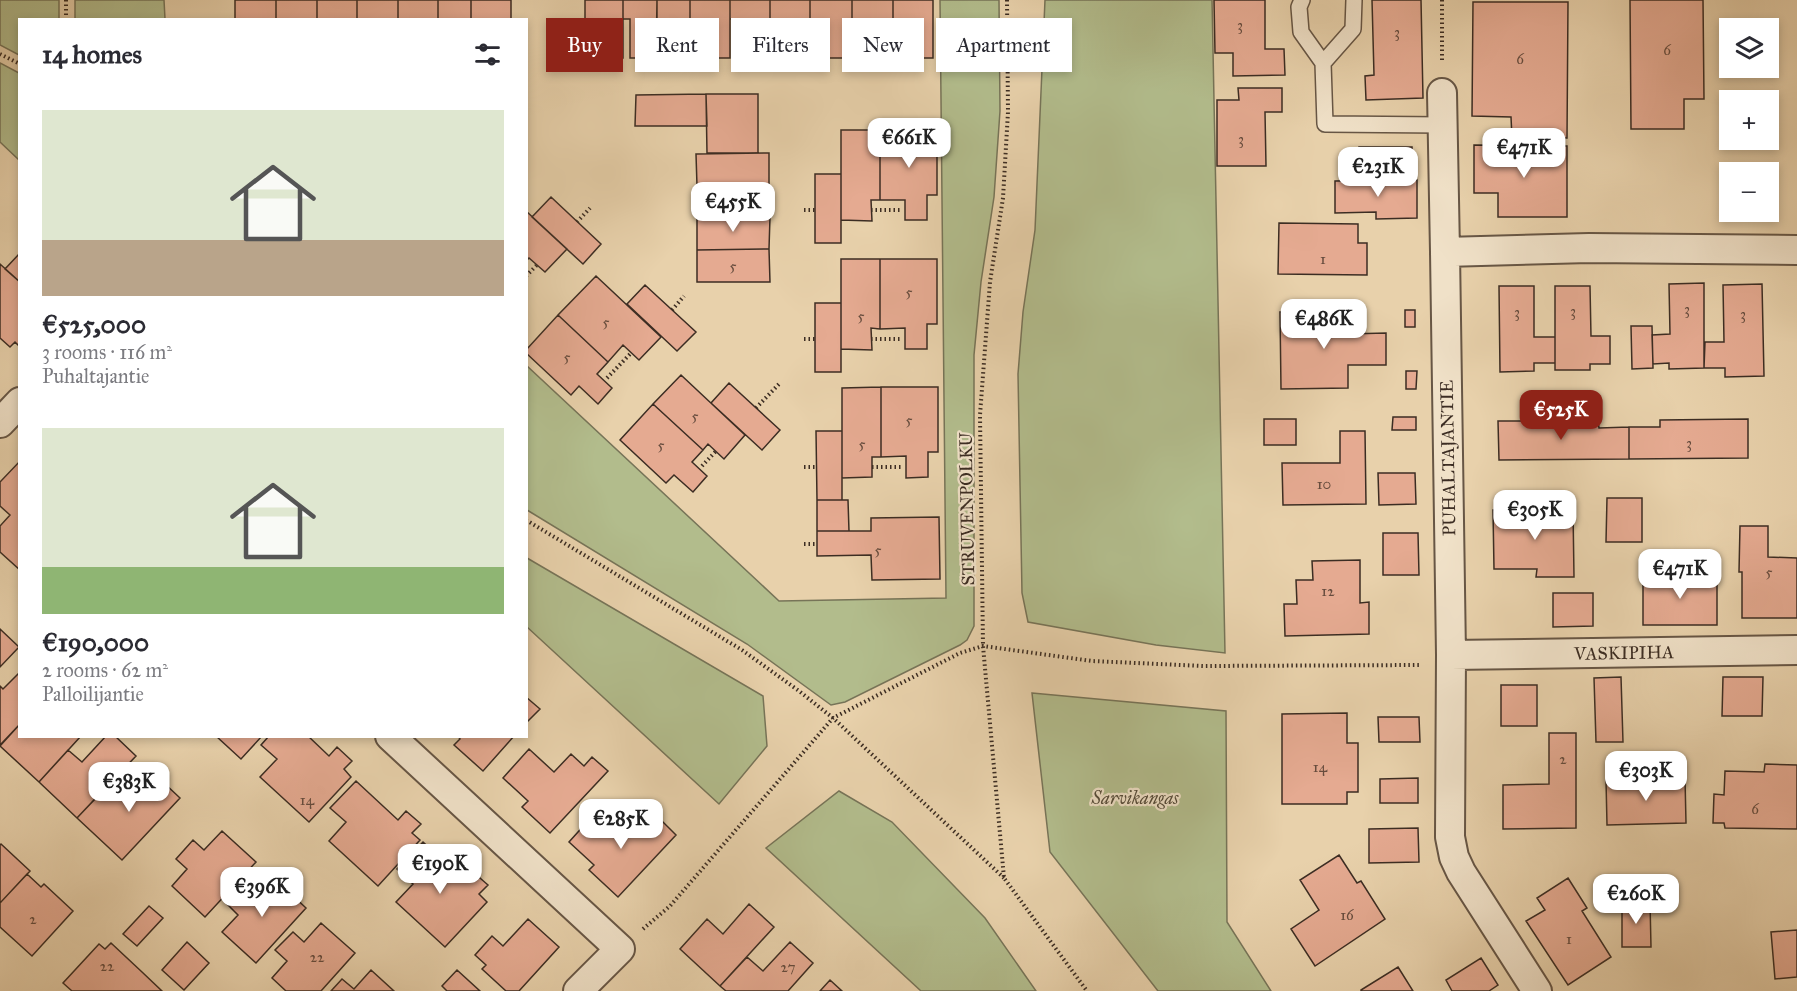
<!DOCTYPE html>
<meta charset="utf-8">
<style>
:root{--surface:#fff;--page:#f7f7f7;--text:#2b2b33;--muted:#7c7c81;--accent:#8f2418}
body{margin:0;font-family:"IM FELL Great Primer",serif;background:var(--page);color:var(--text);height:100vh;display:flex;flex-direction:column;font-size:22px;white-space:nowrap}
*{box-sizing:border-box;margin:0}
p{font-size:20px;color:var(--muted)}
.icon{flex:none;width:33px;height:33px;fill:none;stroke:currentColor;stroke-width:2;stroke-linecap:round;stroke-linejoin:round}
.map{position:relative;flex:1;overflow:hidden}
.side{position:absolute;left:18px;top:18px;width:510px;height:720px;display:flex;flex-direction:column;background:var(--surface);border-radius:0px;box-shadow:0 3px 9px #0003}
.side>*{flex:none}
.guide{position:absolute;left:546px;top:18px;width:570px;height:54px;display:flex;gap:12px}
.tools{position:absolute;left:1719px;top:18px;display:grid;gap:12px}
.tools a{display:grid;place-items:center;width:60px;height:60px;border-radius:0px;background:var(--surface);box-shadow:0 3px 9px #0003;font-size:30px}
.price{position:absolute;translate:-50% -51px;padding:0 14px;border-radius:12px;background:#fff;color:#222;font-size:20px;line-height:39px;filter:drop-shadow(0 2px 3px #0008)}
.price::after{content:'';position:absolute;left:50%;top:36px;width:18px;height:14px;margin-left:-9px;background:inherit;clip-path:polygon(0 0,100% 0,50% 100%)}
.price.active{background:var(--accent);color:#fff}
ul{padding:0;list-style:none}
li{display:grid;align-content:center;gap:12px;height:318px;padding:0 24px}
li span{display:grid;place-items:center;height:186px;border-radius:0px;color:#555}
li>.icon{margin-inline-start:auto}
span .icon{width:108px;height:108px;fill:#fffc;stroke-width:1}
li b{font-size:26px}
h2{display:flex;justify-content:space-between;align-items:center;height:72px;padding:0 24px;font-size:26px}
.pill{padding:0 21px;border-radius:0px;background:var(--surface);box-shadow:0 3px 9px #0003;font-size:21px;line-height:54px}
.pill.active{background:var(--accent);color:#fff}
.map>svg:first-child{display:block}
.green{fill:#b2bc8c;stroke:#777458;stroke-width:1.5}
.building{fill:#e5aa91;stroke:#3c2d23;stroke-width:1.5}
.lines{fill:none;stroke-linecap:round;stroke-linejoin:round}
.service-casing{stroke:#675645;stroke-width:18}
.minor-casing{stroke:#675645;stroke-width:32}
.path{stroke:#3c2d23;stroke-width:4;stroke-dasharray:1.5 3;stroke-linecap:butt}
.service{stroke:#f0e1c8;stroke-width:15}
.minor{stroke:#f0e1c8;stroke-width:28}
.labels{text-anchor:middle;dominant-baseline:central;stroke-width:4.5;stroke-linejoin:round;paint-order:stroke}
.number-label{font-size:15px;fill:#664c3e}
.street-label{font-size:18px;fill:#3c2d23;stroke:#f0e1c8}
.park-label{font-size:18px;font-style:italic;fill:#544a38;stroke:#f0e1c8}
</style>
<div class="map">
<svg width="1797" height="991" viewBox="0 0 1797 991">
<rect width="100%" height="100%" fill="#e8d1ab"/>
<filter id="stains"><feTurbulence type="fractalNoise" baseFrequency=".00333" numOctaves="4"/><feColorMatrix values="0 0 0 0 .2 0 0 0 0 .09 0 0 0 0 .02 0 0 0 .5 -.17"/></filter>
<radialGradient id="worn" r=".72"><stop offset=".6" stop-color="#630" stop-opacity="0"/><stop offset="1" stop-color="#630" stop-opacity=".3"/></radialGradient>
<!-- green -->
<path class="green" d="M0 0H59V19L20 20 19 55 0 45Z
M75 0H164L165 19H75Z
M940 0H999L1000 111 994 197 981 282 974 355V626L967 640 960 645 845 702 831 705 747 644 527 510V366L779 601 946 598Z
M1045 0H1212L1225 653 1156 645 1028 622 1022 593 1018 374 1023 312 1035 230Z
M0 63 19 73V160L0 142Z
M527 558 763 696 767 746 719 804 527 627Z
M1032 693 1226 711 1227 922 1271 991H1158L1050 852Z
M839 791 892 822 985 918 1036 991H921L766 848Z"/>
<!-- building -->
<path class="building" d="M235 0H276V20H235Z
M276 0H317V20H276Z
M317 0H357V20H317Z
M357 0H398V20H357Z
M398 0H438V20H398Z
M438 0H471V20H438Z
M471 0H511V20H471Z
M585 0H623V58H596V19H585Z
M623 0H657L656 58H630V19H623Z
M657 0H690V58H663L664 19H657Z
M690 0H730V58H702L703 19H690Z
M730 0H770V58H743V19H730Z
M770 0H810V58H783V19H770Z
M810 0H852V58H823V19H810Z
M852 0H893V58H865V19H852Z
M893 0H933V58H906V19H893Z
M1214 0H1265V49H1284L1285 75 1233 76V53H1215Z
M1372 0H1421L1423 98 1366 100 1365 76 1374 75Z
M1630 0H1703L1704 99H1684V129H1631Z
M1473 2H1568L1567 138H1512L1511 117 1472 116Z
M1238 88H1282V112H1265L1266 166H1217V100H1239Z
M706 94 707 126H635L636 95Z
M706 94H758V153H707Z
M841 130H880V200H871L872 221 841 220Z
M880 130H937V195H927V220H905V200H880Z
M1474 145 1567 146V217H1498V193H1474Z
M1359 147H1412V170H1360Z
M769 153V185L697 186 696 154Z
M815 174H841V243H815Z
M1417 180V218L1376 219V212L1335 213V181Z
M769 185 770 217 697 218V186Z
M551 197 601 244 583 264 532 217Z
M1724 204H1730V212H1741V214H1725Z
M526 211 567 249 545 272 529 258 526 261Z
M770 217 769 249 697 250V218Z
M1279 223 1358 224V243H1367V275L1278 274Z
M769 249 770 282H697V250Z
M20 253V282L5 269Z
M841 259H880V329L871 328 872 350 841 349Z
M880 259H937V324H927V349H905V328L880 329Z
M0 264 20 282 19 346 15 342 10 347 0 338Z
M596 276 661 337 639 360 623 345 608 362 558 315Z
M1704 283V368L1669 369V363L1653 364 1652 335 1670 334 1669 284Z
M1762 284 1764 376 1725 377V368H1704L1705 342H1724L1723 285Z
M645 285 696 332 677 351 627 304Z
M1499 286H1534V337H1555V363H1534V371L1500 372Z
M1555 286H1590L1591 336H1610V364H1590V370H1555Z
M815 303H841V372H815Z
M1405 310H1415V327H1405Z
M1348 311V334L1386 333V365H1348V388L1281 389 1280 312Z
M558 315 608 362 597 374 612 388 598 404 579 386 571 395 526 353V350Z
M1631 326H1652L1653 368 1632 369Z
M1406 371H1417L1416 389H1406Z
M681 375 745 435 724 459 708 444 703 450 653 404Z
M729 383 780 430 762 450 711 403Z
M881 387H938V452H928V477L906 478V456L881 457Z
M881 387V457H872V477L842 478V388Z
M653 404 703 450 692 462 707 476 693 492 674 475 666 483 620 440Z
M1393 417H1416V430H1392Z
M1264 419H1296V445H1264Z
M1748 419V458L1629 459V427H1660V420Z
M1498 421H1598L1599 428 1629 427V459L1499 460Z
M816 431H842V500H817Z
M1340 431H1365L1366 504 1283 505 1282 463H1340Z
M20 461V570L0 552V526L10 515 0 506V482Z
M1378 473H1415L1416 504 1379 505Z
M1607 498H1642V542H1606Z
M817 500H848L849 531H817Z
M1493 510H1573L1574 577H1536L1537 569H1494Z
M939 517 940 579 872 580 871 555 817 556V531H871V518Z
M1740 526H1768V557L1797 558V618H1742V572H1739Z
M1383 533H1418L1419 575H1383Z
M1360 560V603L1369 602V634L1285 636 1284 604H1297L1296 580H1313L1312 561Z
M1643 574H1717V625H1643Z
M1553 593H1593V626L1553 627Z
M0 629 19 647 0 667Z
M20 672V724L0 745V686L3 689Z
M1621 677 1623 742H1596L1594 678Z
M1723 677H1763L1762 716H1722Z
M1501 685H1537V726H1501Z
M526 697 540 709 526 723Z
M1347 713V743H1358V792H1347V804H1282V714Z
M1378 717H1419L1420 742H1379Z
M20 724V736H81L39 782 0 746Z
M1549 733H1576V828L1503 829V785L1549 784Z
M106 736H115L136 756 77 818 39 782 68 750 82 762Z
M216 736H262L241 759Z
M269 736H308L329 756 337 747 352 761 344 769 351 777 309 822 260 777 277 759 261 745Z
M458 736H514L483 771 454 745 460 739Z
M529 749 554 772 571 754 584 766 592 757 608 771 550 833 522 807 528 801 503 778Z
M1765 764 1797 765V829L1725 828 1724 823H1713L1714 794 1724 795 1725 771 1764 772Z
M148 768 180 798 122 860 77 818 107 786 120 799Z
M1418 778V803H1380V779Z
M1685 778 1686 823 1607 825 1606 780Z
M356 781 398 820 406 811 421 824 412 833 420 840 378 886 329 841 346 822 330 808Z
M596 812 621 836 639 817 650 828 659 818 676 835 618 897 589 870 594 865 569 842Z
M1418 828 1419 862 1369 863V829Z
M222 831 256 862 205 917 172 886 187 869 176 859 193 840 204 850Z
M423 842 465 881 473 872 488 885 479 894 487 902 445 947 396 902 413 884 397 869Z
M1 844 30 871 0 903V845Z
M1339 855 1357 883 1361 881 1385 919 1315 966 1291 929 1319 910 1300 880Z
M27 874 41 887 44 884 73 911 32 956 0 927V903Z
M273 877 306 908 256 963 222 932 238 915 227 904 244 886 255 896Z
M1568 878 1587 908 1582 911 1611 957 1568 985 1526 921 1545 910 1537 898Z
M1650 902 1651 947H1622V903Z
M749 904 774 927 720 986 680 949 707 919 723 934Z
M149 906 163 918 137 946 123 934Z
M528 919 559 947 519 991H506L482 969 486 965 475 955 492 936 503 946Z
M321 923 355 953 321 991H286L272 978 287 961 275 950 293 932 304 942Z
M1797 930V977L1775 979 1771 932Z
M187 942 209 963 184 990 162 970Z
M790 942 813 963 788 991H726L720 986 747 957 763 971Z
M111 943 142 972 162 991H72L63 983 99 944 105 949Z
M1481 958 1498 985 1489 991H1452L1446 980Z
M1398 967 1413 991H1361V990Z
M371 970 394 991H331L342 979 354 989Z
M457 970 480 991H447L442 986Z
M830 980 842 991H820Z"/>
<g class="lines">
<!-- service casing -->
<g class="service-casing">
<path id="service" d="M1302 0 1299 7 1301 32 1323 63 1325 124 1443 125
M1323 63 1353 29 1354 0"/>
</g>
<!-- minor casing -->
<g class="minor-casing">
<path id="minor" d="M1442 93 1445 252
M0 423 20 402
M1451 655 1797 650
M390 736 620 949 578 991
M1537 991 1461 872 1454 857 1450 837 1451 655 1445 252 1589 248 1797 250"/>
</g>
<!-- path -->
<path class="path" d="M66 0V20
M1007 0 1008 112 1003 198 990 282 980 415 983 646 1004 878 1087 991
M1442 0V63
M0 54 20 64
M804 210H815
M871 210H900
M577 222 590 208
M526 276 537 265
M672 310 684 296
M804 339H815
M871 339H900
M607 378 631 353
M756 408 779 384
M702 466 716 451
M804 467H816
M872 467H901
M526 520 742 650 799 691 833 718 1004 878
M804 544H817
M643 929 670 906 833 718 960 653 983 646 1092 661 1203 666 1420 665"/>
<!-- service -->
<use href="#service" class="service"/>
<!-- minor -->
<use href="#minor" class="minor"/>
</g>
<g class="labels">
<!-- number labels -->
<g class="number-label">
<text x="1240" y="25">3</text>
<text x="1397" y="32">3</text>
<text x="1667" y="50">6</text>
<text x="1520" y="59">6</text>
<text x="1241" y="139">3</text>
<text x="1323" y="259">1</text>
<text x="733" y="266">5</text>
<text x="909" y="292">5</text>
<text x="1687" y="309">3</text>
<text x="1573" y="311">3</text>
<text x="1517" y="312">3</text>
<text x="1743" y="314">3</text>
<text x="861" y="316">5</text>
<text x="606" y="322">5</text>
<text x="567" y="357">5</text>
<text x="695" y="416">5</text>
<text x="909" y="420">5</text>
<text x="1689" y="443">3</text>
<text x="862" y="444">5</text>
<text x="661" y="445">5</text>
<text x="1324" y="484">10</text>
<text x="878" y="550">5</text>
<text x="1769" y="572">5</text>
<text x="1328" y="591">12</text>
<text x="1563" y="759">2</text>
<text x="1320" y="767">14</text>
<text x="307" y="800">14</text>
<text x="1755" y="809">6</text>
<text x="1347" y="915">16</text>
<text x="33" y="919">2</text>
<text x="1569" y="939">1</text>
<text x="317" y="957">22</text>
<text x="107" y="966">22</text>
<text x="788" y="967">27</text>
</g>
<!-- street labels -->
<g class="street-label">
<text transform="translate(1448 458) rotate(-91)">PUHALTAJANTIE</text>
<text transform="translate(967 509) rotate(-91)">STRUVENPOLKU</text>
<text transform="translate(1624 653) rotate(-1)">VASKIPIHA</text>
</g>
<!-- park labels -->
<g class="park-label">
<text x="1135" y="798">Sarvikangas</text>
</g>
</g>
<rect width="100%" height="100%" filter="url(#stains)"/>
<rect width="100%" height="100%" fill="url(#worn)"/>
</svg>
<div class="tools">
<a><svg class="icon" aria-label="layers" viewBox="0 0 24 24"><path d="M12 4l9 5-9 5-9-5zM3 14l9 5 9-5"/></svg></a>
<a>+</a>
<a>−</a>
</div>
<b class="price" style="left:909px;top:169px">€661K</b>
<b class="price" style="left:1524px;top:179px">€471K</b>
<b class="price" style="left:1378px;top:198px">€231K</b>
<b class="price" style="left:733px;top:233px">€455K</b>
<b class="price" style="left:1324px;top:350px">€486K</b>
<b class="price active" style="left:1561px;top:441px">€525K</b>
<b class="price" style="left:1535px;top:541px">€305K</b>
<b class="price" style="left:1680px;top:600px">€471K</b>
<b class="price" style="left:1646px;top:802px">€303K</b>
<b class="price" style="left:129px;top:813px">€383K</b>
<b class="price" style="left:621px;top:850px">€285K</b>
<b class="price" style="left:440px;top:895px">€190K</b>
<b class="price" style="left:262px;top:918px">€396K</b>
<b class="price" style="left:1636px;top:925px">€260K</b>
<div class="guide">
<a class="pill active">Buy</a>
<a class="pill">Rent</a>
<a class="pill">Filters</a>
<a class="pill">New</a>
<a class="pill">Apartment</a>
</div>
<section class="side">
<h2>14 homes<svg class="icon" aria-label="filters" viewBox="0 0 24 24"><path d="M4 7h16M4 17h16"/><circle cx="9" cy="7" r="2"/><circle cx="15" cy="17" r="2"/></svg></h2>
<ul>
<li><span style="background:linear-gradient(#dfe7d0 70%,#b9a48a 0)"><svg class="icon" aria-label="home" viewBox="0 0 24 24"><path d="M3 11l9-7 9 7M6 9v11h12V9"/></svg></span><div><b>€525,000</b><p>3 rooms · 116 m²</p><p>Puhaltajantie</p></div></li>
<li><span style="background:linear-gradient(#dfe7d0 75%,#8fb573 0)"><svg class="icon" aria-label="home" viewBox="0 0 24 24"><path d="M3 11l9-7 9 7M6 9v11h12V9"/></svg></span><div><b>€190,000</b><p>2 rooms · 62 m²</p><p>Palloilijantie</p></div></li>
</ul>
</section>
</div>
